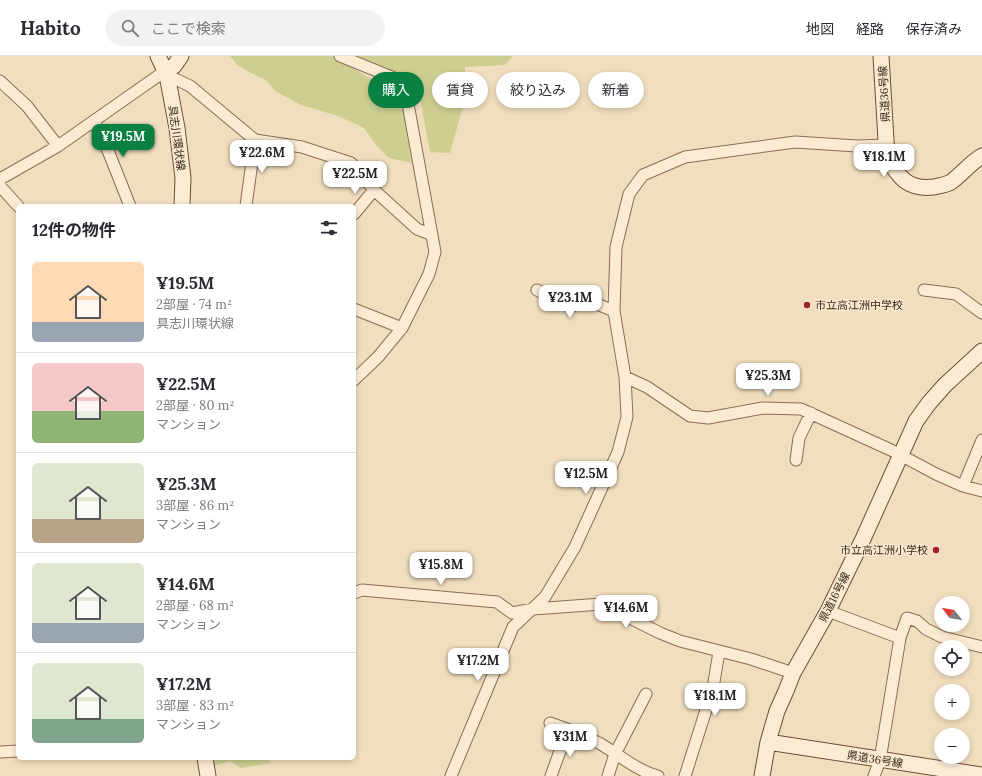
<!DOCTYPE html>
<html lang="ja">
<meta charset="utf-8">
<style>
:root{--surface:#fff;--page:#f2f2f3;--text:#2b2b33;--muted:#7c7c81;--line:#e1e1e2;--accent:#0b8043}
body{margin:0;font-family:Lora,"Noto Sans JP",serif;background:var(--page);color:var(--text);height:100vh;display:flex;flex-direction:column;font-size:15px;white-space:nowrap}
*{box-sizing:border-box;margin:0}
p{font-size:13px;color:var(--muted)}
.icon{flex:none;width:22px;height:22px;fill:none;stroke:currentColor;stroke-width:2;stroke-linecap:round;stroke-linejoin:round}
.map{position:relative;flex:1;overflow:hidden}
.drawer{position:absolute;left:16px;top:148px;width:340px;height:556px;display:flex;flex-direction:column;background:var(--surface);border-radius:6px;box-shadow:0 2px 6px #0003}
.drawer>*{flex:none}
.hud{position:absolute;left:368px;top:16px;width:380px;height:36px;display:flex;gap:8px}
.needle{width:26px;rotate:301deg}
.fabs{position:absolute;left:934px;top:540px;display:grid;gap:8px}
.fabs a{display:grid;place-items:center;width:36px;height:36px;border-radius:50%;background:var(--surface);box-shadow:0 2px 6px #0003;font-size:20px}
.price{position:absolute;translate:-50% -34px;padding:0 9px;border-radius:8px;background:#fff;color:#222;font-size:13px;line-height:26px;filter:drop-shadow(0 1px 2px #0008)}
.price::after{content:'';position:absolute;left:50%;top:24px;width:12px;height:9px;margin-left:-6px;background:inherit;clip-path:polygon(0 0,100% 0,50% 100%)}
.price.selected{background:var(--accent);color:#fff}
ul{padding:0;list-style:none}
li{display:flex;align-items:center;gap:12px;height:100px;padding:0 16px}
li+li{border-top:1px solid var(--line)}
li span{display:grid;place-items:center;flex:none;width:112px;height:80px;border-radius:6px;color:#555}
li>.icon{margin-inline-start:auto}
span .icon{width:48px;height:48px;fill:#fffc;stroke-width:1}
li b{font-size:17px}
h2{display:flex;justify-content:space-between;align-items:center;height:48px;padding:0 16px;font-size:17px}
.pill{padding:0 14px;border-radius:18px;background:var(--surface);box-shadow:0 2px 6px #0003;font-size:14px;line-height:36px}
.pill.selected{background:var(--accent);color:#fff}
header{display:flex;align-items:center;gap:24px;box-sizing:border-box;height:56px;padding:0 20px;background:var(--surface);border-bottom:1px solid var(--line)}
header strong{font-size:19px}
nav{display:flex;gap:22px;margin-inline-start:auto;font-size:14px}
.search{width:280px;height:36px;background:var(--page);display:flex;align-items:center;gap:10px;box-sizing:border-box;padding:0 14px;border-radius:22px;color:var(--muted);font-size:15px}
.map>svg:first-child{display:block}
.green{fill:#cdcf91}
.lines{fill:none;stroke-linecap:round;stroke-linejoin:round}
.street-casing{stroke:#8a6d56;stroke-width:13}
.secondary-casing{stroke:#6c4e39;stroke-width:17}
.street{stroke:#fbebd2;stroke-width:11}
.secondary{stroke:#fbebd2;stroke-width:15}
.poi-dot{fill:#9d222c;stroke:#f8e8ce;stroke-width:1.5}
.labels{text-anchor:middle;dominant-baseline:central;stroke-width:3;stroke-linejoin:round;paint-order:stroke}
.street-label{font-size:11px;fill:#38271b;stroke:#f8e8ce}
.poi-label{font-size:11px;fill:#38271b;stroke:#f8e8ce;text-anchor:start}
</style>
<header>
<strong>Habito</strong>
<div class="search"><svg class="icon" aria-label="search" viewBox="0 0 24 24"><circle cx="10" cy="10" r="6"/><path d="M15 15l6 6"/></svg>ここで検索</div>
<nav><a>地図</a><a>経路</a><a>保存済み</a></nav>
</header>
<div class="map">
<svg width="982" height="720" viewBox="0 0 982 720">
<rect width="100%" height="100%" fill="#f1debe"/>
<!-- green -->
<path class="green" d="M230 0H333L401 41 412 107 389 102 376 89 364 72 338 60 301 49 275 35 266 24 255 19 237 9Z
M357 0H513L505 9 465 11 466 29 464 47 450 97 430 96 417 26Z
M207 702H269L271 707 241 712 230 705 207 712Z"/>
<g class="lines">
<!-- street casing -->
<g class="street-casing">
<path id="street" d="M340 0 404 26 435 196 429 218 402 272 378 301 354 324
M167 19 190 30 255 84 302 91 351 107 374 134 417 173 432 179
M0 25 27 50 58 90
M94 65 109 97 130 150
M0 123 58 90 165 15
M0 130 18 150
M246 150 255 84
M354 158 374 134
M537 234 570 251 577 248 582 242 614 255
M924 234 956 238 982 257
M354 253 402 272
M625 321 647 331 690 360 708 362 763 352 801 353 893 395 936 418 963 430 982 435
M796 404 799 382 811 357
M963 430 982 384
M354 537 362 534 497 546 512 557 533 553 602 548 660 577 680 585 751 603 793 617
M828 555 900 582 880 704 874 720
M900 582 907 562 917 565 926 573 942 581 982 591
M550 667C567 673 583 679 599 687 618 698 637 715 658 720
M0 696 18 695
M451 720 513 571 545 541 575 491 618 396 627 361 625 321 614 255 616 191 629 138 643 119 685 101 795 86 857 90 887 89
M551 720 560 695 573 675
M608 720 615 698 646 638
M685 720 713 632 719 596"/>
</g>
<!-- secondary casing -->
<g class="secondary-casing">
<path id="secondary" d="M158 0 167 19 177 72 183 122 182 150
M881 0 887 101C898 121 908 134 933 131 939 130 946 129 951 126 962 118 970 107 982 100
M165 15 174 10 181 0
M768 686 982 719
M205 702 208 720
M762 720 768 686 777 655 786 635 793 617 828 555 863 483 916 365 929 347 945 329 982 295"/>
</g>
<!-- street -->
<use href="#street" class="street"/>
<!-- secondary -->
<use href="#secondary" class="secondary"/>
</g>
<!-- markers -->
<g class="poi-dot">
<circle cx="807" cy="249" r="4"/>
<circle cx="936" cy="494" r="4"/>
</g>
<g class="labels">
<!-- street labels -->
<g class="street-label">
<text transform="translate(884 38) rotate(-93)">県道36号線</text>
<text transform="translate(177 82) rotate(82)">具志川環状線</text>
<text transform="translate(834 541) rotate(-63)">県道16号線</text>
<text transform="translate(875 703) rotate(9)">県道36号線</text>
</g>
<!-- poi labels -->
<g class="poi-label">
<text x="815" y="249">市立高江洲中学校</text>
<text x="928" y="494" text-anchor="end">市立高江洲小学校</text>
</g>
</g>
</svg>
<div class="fabs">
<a><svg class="needle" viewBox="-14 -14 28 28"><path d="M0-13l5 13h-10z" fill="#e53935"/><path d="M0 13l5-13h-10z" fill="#7c7c81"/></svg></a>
<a><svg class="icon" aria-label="locate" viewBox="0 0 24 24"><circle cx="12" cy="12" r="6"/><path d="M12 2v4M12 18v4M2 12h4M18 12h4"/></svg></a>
<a>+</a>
<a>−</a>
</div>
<b class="price selected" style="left:123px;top:102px">¥19.5M</b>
<b class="price" style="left:262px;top:118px">¥22.6M</b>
<b class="price" style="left:884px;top:122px">¥18.1M</b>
<b class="price" style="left:355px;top:139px">¥22.5M</b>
<b class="price" style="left:570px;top:263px">¥23.1M</b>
<b class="price" style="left:768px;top:341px">¥25.3M</b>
<b class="price" style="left:586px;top:439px">¥12.5M</b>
<b class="price" style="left:441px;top:530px">¥15.8M</b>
<b class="price" style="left:626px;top:573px">¥14.6M</b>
<b class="price" style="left:478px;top:626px">¥17.2M</b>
<b class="price" style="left:715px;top:661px">¥18.1M</b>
<b class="price" style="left:570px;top:702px">¥31M</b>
<div class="hud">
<a class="pill selected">購入</a>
<a class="pill">賃貸</a>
<a class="pill">絞り込み</a>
<a class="pill">新着</a>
</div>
<section class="drawer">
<h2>12件の物件<svg class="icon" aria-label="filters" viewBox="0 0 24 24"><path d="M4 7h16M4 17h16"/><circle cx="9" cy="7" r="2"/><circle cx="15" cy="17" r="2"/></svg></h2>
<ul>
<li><span style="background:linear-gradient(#ffd9b3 75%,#9aa5b1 0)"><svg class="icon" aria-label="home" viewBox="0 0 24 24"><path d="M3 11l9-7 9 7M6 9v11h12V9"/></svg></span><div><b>¥19.5M</b><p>2部屋 · 74 m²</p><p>具志川環状線</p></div></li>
<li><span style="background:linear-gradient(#f6c9c9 60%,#8fb573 0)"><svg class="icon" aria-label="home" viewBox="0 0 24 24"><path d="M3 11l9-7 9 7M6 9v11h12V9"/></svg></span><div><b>¥22.5M</b><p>2部屋 · 80 m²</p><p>マンション</p></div></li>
<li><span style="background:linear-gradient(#dfe7d0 70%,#b9a48a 0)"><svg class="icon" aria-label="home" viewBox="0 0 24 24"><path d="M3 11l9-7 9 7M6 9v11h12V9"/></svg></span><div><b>¥25.3M</b><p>3部屋 · 86 m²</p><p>マンション</p></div></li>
<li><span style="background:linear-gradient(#dfe7d0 75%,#9aa5b1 0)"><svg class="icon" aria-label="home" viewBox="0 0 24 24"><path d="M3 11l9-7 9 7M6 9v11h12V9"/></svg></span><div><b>¥14.6M</b><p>2部屋 · 68 m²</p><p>マンション</p></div></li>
<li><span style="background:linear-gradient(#dfe7d0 70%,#7fa58c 0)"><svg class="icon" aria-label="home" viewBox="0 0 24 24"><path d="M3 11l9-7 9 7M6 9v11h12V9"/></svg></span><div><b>¥17.2M</b><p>3部屋 · 83 m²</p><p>マンション</p></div></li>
</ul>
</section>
</div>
